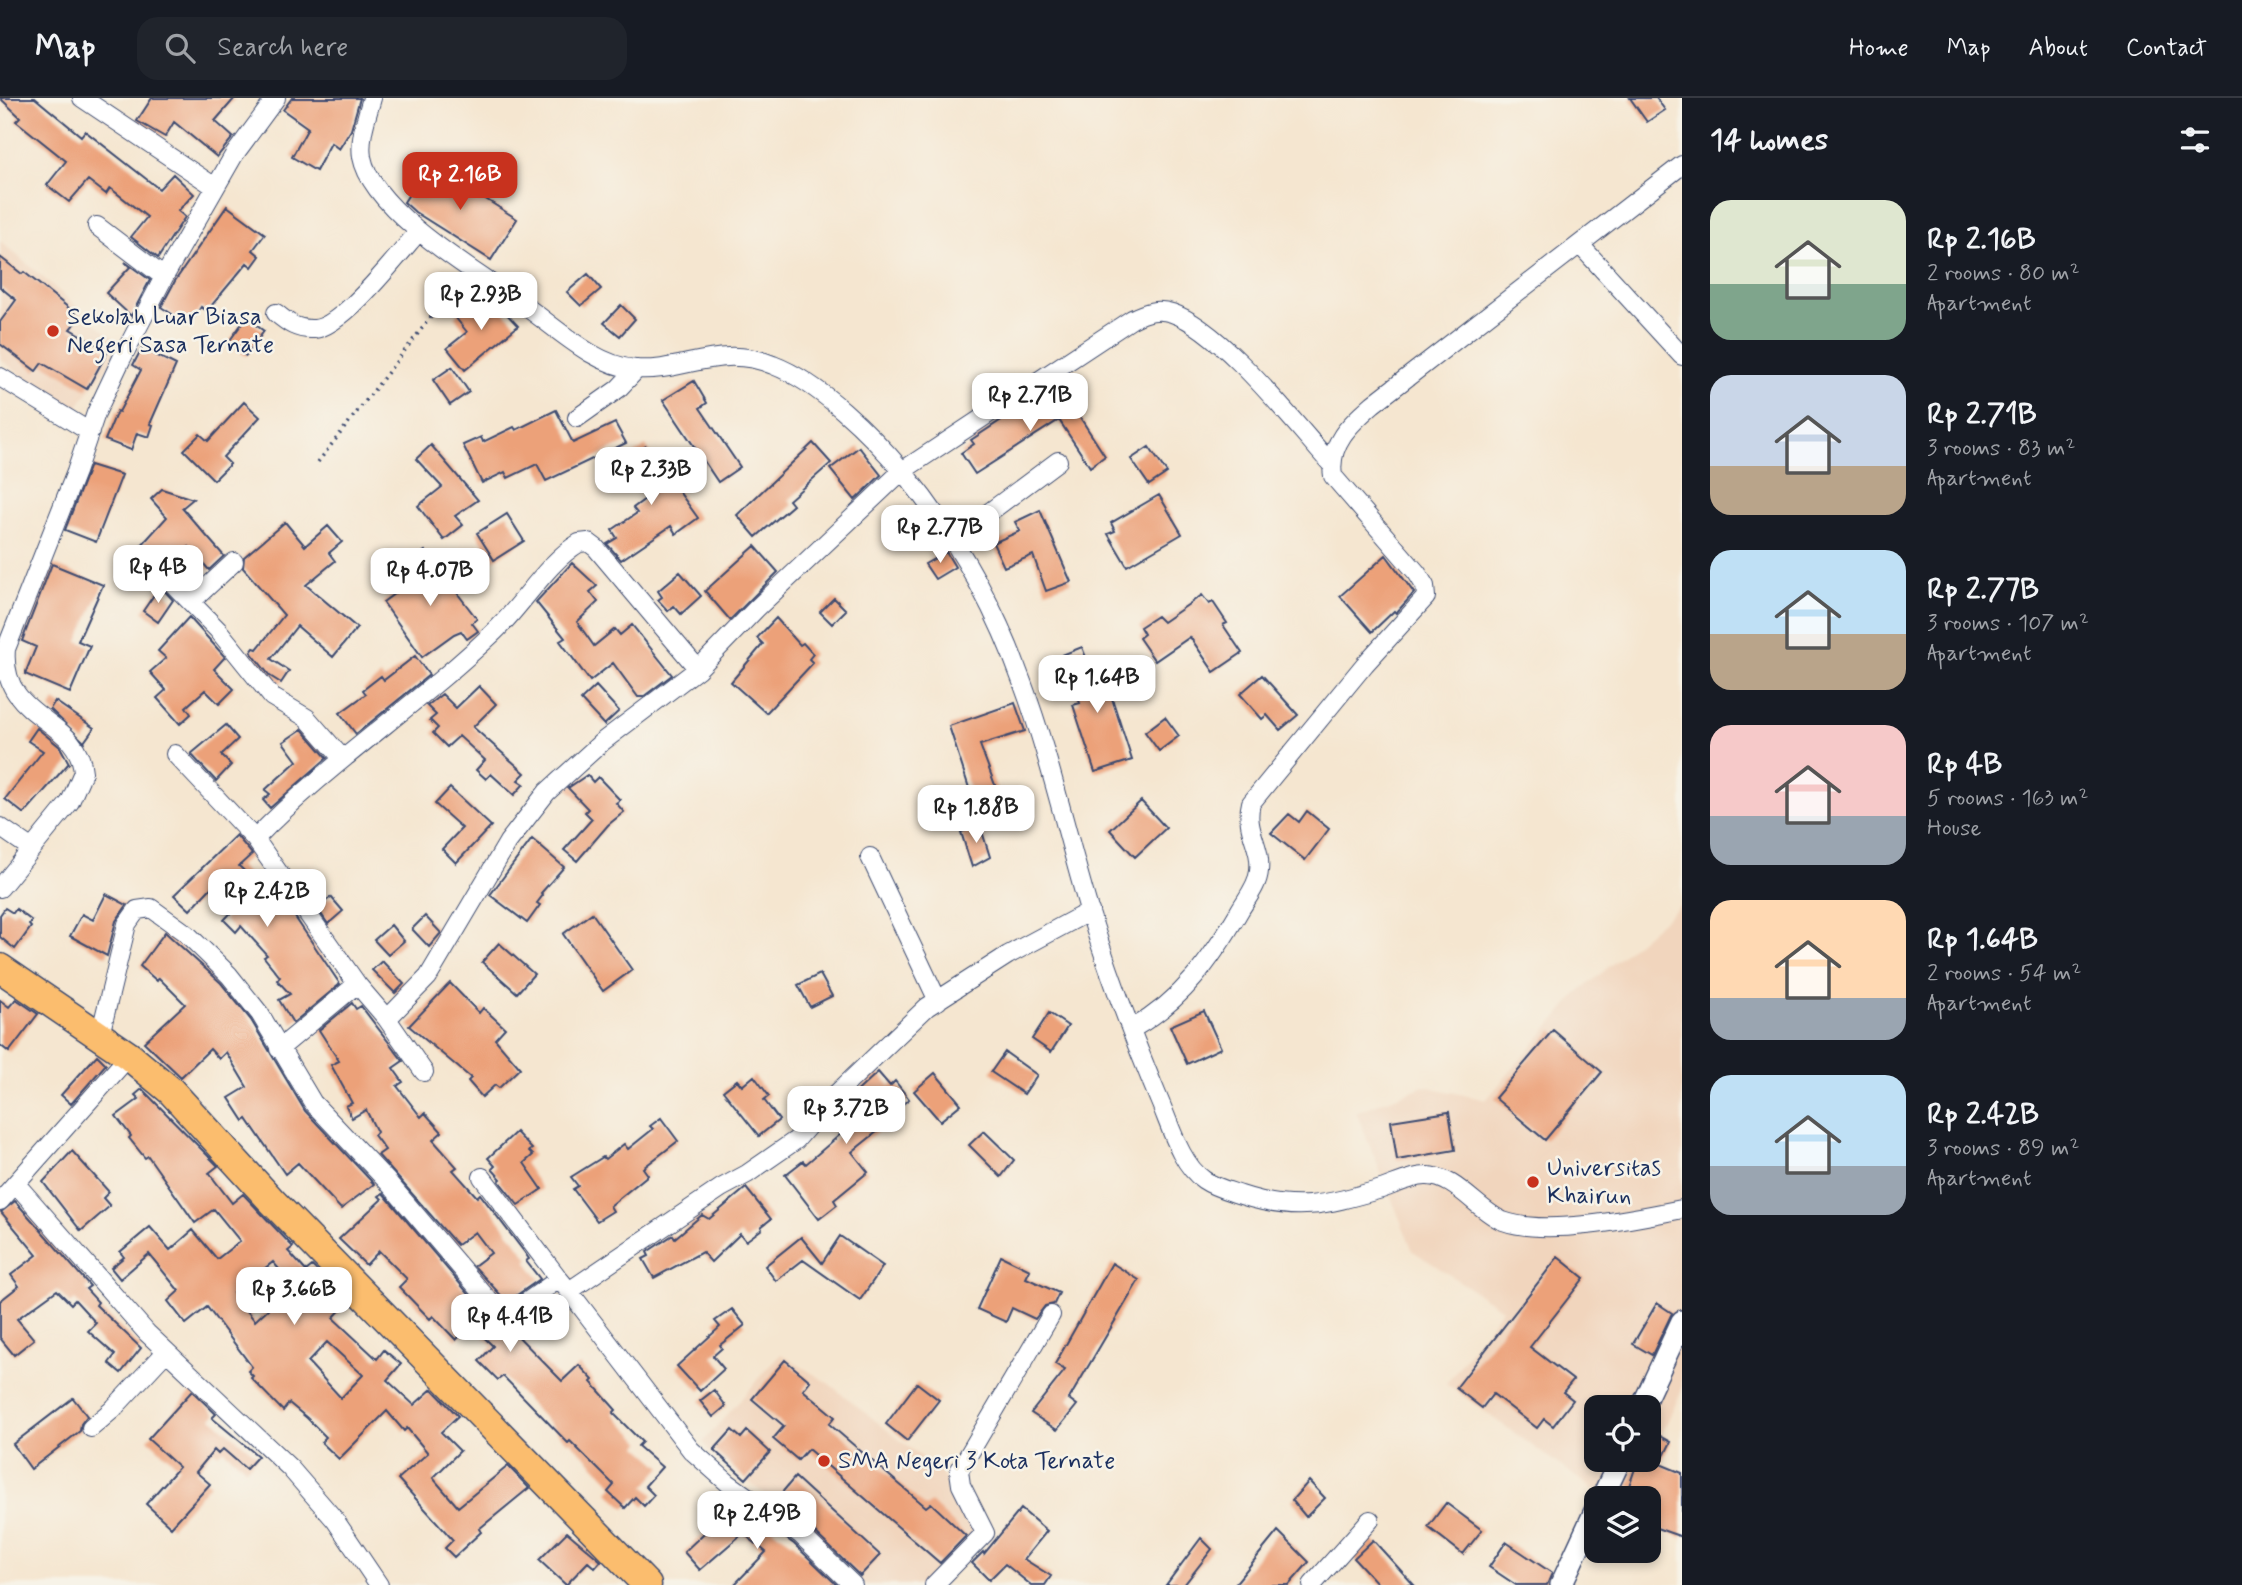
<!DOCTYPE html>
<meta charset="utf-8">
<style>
:root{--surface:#171b24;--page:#20242c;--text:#f1f3f6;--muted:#9ea1a6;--line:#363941;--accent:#c8321e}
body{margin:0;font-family:Mynerve,sans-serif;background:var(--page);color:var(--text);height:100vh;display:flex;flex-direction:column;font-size:26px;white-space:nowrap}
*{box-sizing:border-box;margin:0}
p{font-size:23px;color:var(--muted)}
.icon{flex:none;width:38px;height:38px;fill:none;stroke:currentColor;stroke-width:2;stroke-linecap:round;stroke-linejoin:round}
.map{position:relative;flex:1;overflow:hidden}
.drawer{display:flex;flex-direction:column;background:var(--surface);width:560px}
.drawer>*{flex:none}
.fabs{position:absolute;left:1584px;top:1297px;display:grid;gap:14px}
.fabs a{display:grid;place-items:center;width:77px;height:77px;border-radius:14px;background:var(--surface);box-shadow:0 4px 10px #0003;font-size:35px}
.price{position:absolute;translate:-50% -60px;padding:0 16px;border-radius:14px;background:#fff;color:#222;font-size:23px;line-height:46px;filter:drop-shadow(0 2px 4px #0008)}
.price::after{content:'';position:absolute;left:50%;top:42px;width:21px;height:16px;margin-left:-10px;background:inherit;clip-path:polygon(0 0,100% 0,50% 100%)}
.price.on{background:var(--accent);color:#fff}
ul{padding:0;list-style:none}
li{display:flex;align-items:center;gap:21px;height:175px;padding:0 28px}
li span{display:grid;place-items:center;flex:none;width:196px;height:140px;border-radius:21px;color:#555}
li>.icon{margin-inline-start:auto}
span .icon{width:84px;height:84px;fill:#fffc;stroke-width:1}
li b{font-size:30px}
h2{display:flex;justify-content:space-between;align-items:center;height:84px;padding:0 28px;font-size:30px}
header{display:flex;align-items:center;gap:42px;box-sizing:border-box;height:98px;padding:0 35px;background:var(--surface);border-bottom:2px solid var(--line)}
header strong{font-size:33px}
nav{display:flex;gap:38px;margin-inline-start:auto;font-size:24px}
.search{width:490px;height:63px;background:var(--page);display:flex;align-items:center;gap:18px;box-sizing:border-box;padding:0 24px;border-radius:21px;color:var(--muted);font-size:26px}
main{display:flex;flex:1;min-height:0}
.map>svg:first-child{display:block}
.built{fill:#f1d5bd;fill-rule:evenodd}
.building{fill:#eca179;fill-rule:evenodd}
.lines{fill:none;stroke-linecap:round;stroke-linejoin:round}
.minor-casing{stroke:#3c4a6f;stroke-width:20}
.tertiary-casing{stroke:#3c4a6f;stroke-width:24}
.trunk-casing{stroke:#3c4a6f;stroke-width:31}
.path{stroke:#3c4a6f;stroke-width:3.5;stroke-dasharray:2 5;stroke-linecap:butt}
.minor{stroke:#fff;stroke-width:18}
.tertiary{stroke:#fff;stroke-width:21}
.trunk{stroke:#fbbd6e;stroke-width:28}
.poi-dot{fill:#c8321e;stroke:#f7f3e8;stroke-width:2.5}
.labels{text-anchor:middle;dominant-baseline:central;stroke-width:5;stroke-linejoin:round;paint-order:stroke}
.poi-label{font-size:24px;fill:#1b2f5e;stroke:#f7f3e8;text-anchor:start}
</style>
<header>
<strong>Map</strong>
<div class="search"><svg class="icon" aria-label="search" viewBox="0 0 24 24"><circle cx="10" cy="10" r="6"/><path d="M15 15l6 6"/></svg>Search here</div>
<nav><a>Home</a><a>Map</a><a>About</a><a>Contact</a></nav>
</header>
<main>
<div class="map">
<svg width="1682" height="1487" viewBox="0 0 1682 1487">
<rect width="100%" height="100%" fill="#f7f3e8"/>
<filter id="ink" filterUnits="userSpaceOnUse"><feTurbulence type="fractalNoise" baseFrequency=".0143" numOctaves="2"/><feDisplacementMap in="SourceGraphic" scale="14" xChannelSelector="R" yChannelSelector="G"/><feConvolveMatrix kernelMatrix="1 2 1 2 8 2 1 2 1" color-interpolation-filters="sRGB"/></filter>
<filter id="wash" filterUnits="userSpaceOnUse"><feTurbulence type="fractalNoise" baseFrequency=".00686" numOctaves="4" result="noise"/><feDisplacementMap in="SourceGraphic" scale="28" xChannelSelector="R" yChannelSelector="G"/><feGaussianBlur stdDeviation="1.57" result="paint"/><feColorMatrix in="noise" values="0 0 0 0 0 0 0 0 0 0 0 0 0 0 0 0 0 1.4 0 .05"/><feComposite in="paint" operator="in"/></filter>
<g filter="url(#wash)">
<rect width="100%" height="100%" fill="#f5e6d0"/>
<!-- built -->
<path class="built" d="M0 143 123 248 72 316 0 261Z
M1682 806V1292L1632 1400H1615L1593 1391 1446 1286 1502 1211 1413 1153 1356 1014 1424 988 1486 1002 1576 897ZM1596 1309H1648V1362H1596Z
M781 1256 828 1285 939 1373 980 1432 925 1487H865L831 1448 710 1354 703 1344Z"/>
<g id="blocks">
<!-- building -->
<path class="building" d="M0 0H35L81 38 85 33 159 91 173 76 194 96 178 113 185 119 158 160 131 139 147 119 110 90 106 96 88 82 69 104 47 87 66 63 16 23 20 19Z
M152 0H235L215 23 233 39 217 59 174 24 165 39 137 23Z
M292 0H360L351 32 339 51 331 45 316 73 292 59 308 30 283 12Z
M1630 0H1656L1665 12 1647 24Z
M429 65 517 121 491 162 415 114 404 104Z
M227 108 265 136 253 152 260 158 252 169 247 165 207 213 201 209 189 227 161 209 175 183Z
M0 159 22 176 24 174 80 219 70 231 108 253 87 291 42 265 36 273 0 246V224L16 202 0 189Z
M125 164 150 182 131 218 106 195 130 169Z
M588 176 601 191 581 208 567 194Z
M491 199 518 228 465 272 447 250 467 234 455 219 468 208 473 214Z
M621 207 635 221 620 238 604 225Z
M246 220 264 233 246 258 228 245Z
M142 250 176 267 150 326 153 327 149 339 137 335 131 352 105 342 117 313 119 314 141 272 133 267Z
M452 269 469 294 450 307 433 282Z
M694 283 707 305 700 310 740 369 718 384 663 302Z
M1047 292 1061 314 1072 307 1105 358 1090 369 1059 322 975 376 961 355 974 346 971 342Z
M244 304 260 319 223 359 230 366 214 382 184 352 200 336 208 343Z
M556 312 573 345 615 325 626 345 546 383 537 366 508 380 505 374 482 385 463 347 481 339 483 344 514 329 516 332Z
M813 345 831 365 789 402 793 407 756 439 737 417Z
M431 347 478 402 455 418 463 427 444 442 418 408 442 389 416 361Z
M646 348 698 420 676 436 671 428 621 462 607 446 617 440 612 432 637 415 633 410 649 398 624 363Z
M859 349 881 377 855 402 830 371Z
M1149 349 1167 375 1149 387 1131 361Z
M90 367 122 377 96 444 65 432Z
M162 391 193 401 182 410 224 458 209 472 189 449 163 473 139 450 167 419 151 401Z
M1159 397 1182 436 1127 468 1108 436 1115 433 1111 425Z
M1040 412 1071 484 1046 493 1033 457 1004 469 993 445 1020 433 1015 424Z
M507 416 524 443 494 462 477 435Z
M285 424 305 448 328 428 342 444 329 455 335 463 306 487 357 530 333 559 297 528 271 561 289 573 281 585 270 578 251 554 254 550 257 551 284 517 243 470 244 459Z
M755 448 778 474 730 522 705 493Z
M425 453 477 521 472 525 478 533 467 541 461 533 454 536 422 559 383 504 413 482 410 478 417 472 410 464Z
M946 454 955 469 935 481 925 466Z
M1386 457 1414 495 1396 515 1394 513 1372 534 1340 498Z
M572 465 597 488 590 494 598 504 577 524 594 548 615 531 620 537 632 527 672 577 643 599H638L613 565 590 583 560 543 565 540 536 504Z
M52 466 103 487 78 543 90 548 70 595 25 576 36 549 22 543Z
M680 474 701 498 681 516 674 508 668 513 658 502 662 499 658 493Z
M160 488 173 502 158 524 143 513Z
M1202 497 1209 506 1213 504 1227 525 1223 527 1242 555 1214 574 1190 539 1155 563 1139 540 1144 536 1140 529 1157 518 1163 524Z
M834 500 846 512 832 526 820 514Z
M189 519 225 559 214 571 234 591 219 606 205 592 186 609 191 616 180 626 157 600 166 592 150 574 166 560 158 553Z
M776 520 800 547 803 545 813 556 809 561 813 565 766 615 731 584 763 546 757 540Z
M1082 549 1097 588 1107 585 1132 662 1095 674 1073 607 1080 605 1062 557Z
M415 558 429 577 356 636 340 615 366 596 363 592 381 578 384 582Z
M1262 577 1298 617 1280 632 1267 617 1262 621 1240 596Z
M479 588 496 606 473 629 525 675 518 682 524 686 514 697 491 676 486 681 476 672 485 662 459 638 447 649 433 635 438 630 430 622 436 617 427 608 442 596 456 610Z
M596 588 619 613 604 627 581 602Z
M55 603 94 630 84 644 50 611Z
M1015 605 1025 633 980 647 1004 711 979 721 949 628Z
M1165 619 1179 638 1159 653 1145 634Z
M226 627 238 641 221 657 231 667 216 683 191 656Z
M37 630 60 649 69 665 24 716 5 701 43 653 28 643Z
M302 631 327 660 270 710 263 702 270 696 265 692 297 663 283 644Z
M587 677 593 684 598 679 620 702 616 705 624 714 608 727 577 763 564 752 592 721 585 714 588 711 568 690Z
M450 690 491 728 456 765 442 751 462 730 435 706Z
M1141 703 1166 730 1135 759 1110 732Z
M1307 713 1329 731 1305 762 1271 735 1289 716 1299 724Z
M980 727 990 759 972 769 961 734Z
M236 737 252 756 239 768 259 787 268 779 340 886 293 925 279 902 290 896 277 882 280 879 264 859 267 857 241 828 236 834 224 822 245 800 222 778 190 812 174 797Z
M532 741 564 769 541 795 543 797 537 805 540 807 527 825 490 797Z
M106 796 127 807 116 823 107 858 70 838 82 816 93 822Z
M331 799 343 813 328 826 317 810Z
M5 810 13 815 16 811 32 823 29 827 31 829 15 851 0 839V817Z
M592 815 632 872 603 893 563 836Z
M425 818 441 835 429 849 412 831Z
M391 827 404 843 388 857 374 842Z
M165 834 221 885 251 922 305 1013 374 1086 341 1111 298 1065 285 1076 247 1021 244 1023 229 1000 247 989 226 954 219 961 210 951 181 979 144 944 185 906 159 880 157 883 140 868Z
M499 845 534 876 517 895 482 864Z
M382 863 404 886 395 895 372 872Z
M820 876 832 898 810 909 798 887Z
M450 885 479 915 483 910 505 930 495 941 520 970 499 990 495 987 482 999 468 983 471 980 409 928Z
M16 901 38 916 9 954 0 947V902L9 909Z
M352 905 356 911 361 908 403 963 393 970 403 984 397 988 421 1019 425 1015 442 1034 433 1042 457 1069 453 1072 477 1099 480 1096 525 1155 529 1161 526 1163 540 1181 507 1204 474 1168 491 1155 475 1134 457 1147 378 1057 385 1052 374 1037 377 1034 366 1012 352 1020 346 1008 352 1005 331 967 339 963 319 932Z
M1204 913 1221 950 1187 966 1170 928Z
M1049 915 1068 928 1051 954 1032 941Z
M1553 932 1602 974 1545 1042 1495 1000Z
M1005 954 1037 977 1024 996 991 974Z
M97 957 106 966 71 1006 61 997Z
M878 974 890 988 895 983 909 1001 875 1028 878 1033 852 1054 868 1074 834 1102 837 1107 819 1121 785 1077 803 1063 806 1066 849 1029 836 1013Z
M935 975 961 1006 940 1023 914 993Z
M754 978 769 998 764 1002 779 1022 759 1038 723 993 737 982 742 988Z
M142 991 218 1068 209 1075 232 1105 243 1096 293 1149 288 1153 306 1173 312 1168 348 1204 333 1220 377 1261 384 1252 401 1266 387 1282 414 1307 432 1291 458 1318 441 1334 460 1353 433 1380 458 1409 508 1368 529 1390 479 1431 481 1434 454 1459 445 1450 453 1442 398 1381 428 1355 407 1330 404 1333 387 1313 339 1361 321 1344 326 1339 307 1320 289 1305 283 1313 251 1280 253 1278 248 1273 252 1269 207 1209 186 1226 168 1203 179 1193 149 1156 120 1181 111 1170 124 1159 120 1154 150 1129 170 1152 193 1132 217 1161 240 1143 214 1111 195 1125 148 1058 145 1060 129 1040 131 1038 116 1018 139 1001 135 997ZM273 1164 290 1184 282 1191 285 1195 255 1223 233 1195ZM327 1244 363 1277 341 1300 308 1264Z
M1449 1014 1455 1052 1397 1062 1391 1023Z
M661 1020 678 1043 643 1070 648 1077 610 1108 613 1113 597 1123 573 1091 578 1088 571 1079 603 1059 605 1061 624 1046 628 1051 653 1031 650 1028Z
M984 1033 1014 1062 1001 1079 969 1047Z
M516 1034 532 1051 529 1053 533 1057 524 1065 542 1091 518 1107 499 1083 501 1081 492 1071 495 1068 488 1060Z
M72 1053 109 1094 103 1100 110 1108 81 1133 43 1084Z
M746 1090 771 1121 761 1129 762 1131 746 1143 740 1136 711 1164 702 1154 654 1180 643 1161 649 1158 647 1154 673 1137 675 1140 702 1117 709 1121Z
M383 1095 489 1220 508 1228 562 1283 579 1267 593 1282 591 1284 616 1312 613 1315 642 1344 638 1348 662 1369 645 1388 654 1397 644 1408 635 1399 625 1410 608 1394 614 1387 570 1343 568 1345 503 1278 498 1282 479 1263 493 1248 471 1227 456 1242 433 1218 430 1221 399 1189 407 1181 379 1153 366 1167 339 1141 382 1101 379 1098Z
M15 1103 90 1188 86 1191 98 1204 96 1207 141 1250 121 1275 109 1265 115 1257 88 1233 96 1225 75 1202 71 1206 57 1192 17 1221 34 1241 14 1257 0 1240V1203L19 1188 11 1177 37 1157 1 1114Z
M840 1138 883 1168 860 1202 803 1162 776 1183 765 1168 801 1139 822 1165Z
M1001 1158 1030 1172 1026 1180 1059 1195 1054 1206 1045 1208 1035 1221 1012 1210 1006 1224 977 1211Z
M1558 1159 1584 1180 1530 1249 1573 1282 1563 1294 1573 1302 1553 1328 1544 1321 1537 1330 1493 1296 1482 1310 1456 1290Z
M1112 1165 1139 1182 1069 1301 1077 1307 1057 1332 1031 1315 1065 1272 1055 1266Z
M1657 1205 1672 1215 1652 1257 1633 1246Z
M732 1211 745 1227 720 1247 722 1250 713 1258 724 1271 700 1293 677 1268 720 1229 715 1223Z
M785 1262 810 1283 803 1292 835 1319 829 1326 926 1409 931 1405 966 1438 940 1465 808 1351 798 1362 773 1341 784 1328 752 1301Z
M917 1285 939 1302 907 1343 886 1326Z
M714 1292 726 1308 713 1319 700 1303Z
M192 1293 216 1316 212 1320 258 1358 246 1371 223 1351 218 1356 214 1352 196 1374 210 1386 171 1429 146 1406 179 1369 148 1341Z
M73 1300 87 1318 81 1326 80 1333 31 1371 13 1346Z
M732 1332 741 1340 747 1333 770 1354 746 1381 714 1352Z
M1657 1336 1671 1344 1660 1366 1682 1375V1439L1648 1427V1400H1629L1633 1389 1629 1388 1638 1362H1648V1351Z
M795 1379 880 1457 860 1478 809 1429 774 1404Z
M1309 1383 1325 1400 1306 1419 1292 1402Z
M730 1401 794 1446 837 1487H734L766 1454 743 1435 700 1472 684 1454 720 1420 716 1417Z
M1446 1405 1482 1432 1463 1456 1428 1429Z
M1021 1411 1047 1433 1024 1461 1051 1478 1045 1487H1031L1005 1466 989 1482 972 1465 983 1454 984 1456Z
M1278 1433 1309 1464 1289 1487H1234Z
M567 1434 601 1463 595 1470 588 1464 566 1487 539 1462Z
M1201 1440 1212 1451 1184 1487H1166Z
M1373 1442 1414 1487H1379L1354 1460Z
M1506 1444 1552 1475 1547 1487H1516L1489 1469Z"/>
</g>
</g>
<g filter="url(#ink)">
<use href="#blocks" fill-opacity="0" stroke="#3c4a6f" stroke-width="2"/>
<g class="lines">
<!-- minor casing -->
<g class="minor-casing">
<path id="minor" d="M82 0 215 89
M372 0C367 18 359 40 362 59 372 114 479 176 522 206 556 229 593 267 635 271 682 275 720 245 773 267 820 285 871 336 904 375 955 437 995 508 1022 584 1050 659 1067 738 1090 815 1110 879 1134 942 1160 1004 1170 1027 1181 1067 1204 1082 1214 1089 1229 1093 1241 1097 1295 1115 1325 1107 1378 1092 1392 1088 1411 1078 1426 1078 1455 1077 1478 1113 1503 1123 1546 1139 1637 1120 1682 1111
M97 128 164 179
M1581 148 1682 258
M276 215C288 225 297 232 314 231 342 230 400 155 419 133
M0 279 90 334
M577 320 618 291 637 271
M952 442 1058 363
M169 482 218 532 272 599 307 620 342 660
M191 504 234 464
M175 656 255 741
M0 729 32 751
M870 759 938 903
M0 790 70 704 83 674C79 618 0 624 6 551L76 374 96 315 122 260 164 179 234 57 276 0
M357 886 255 741C328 665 418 607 494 534 522 508 547 464 579 445L588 444 596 450 698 571
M387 921 424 974
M1132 931C1183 902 1211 862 1240 812 1247 800 1258 787 1259 773 1262 747 1244 733 1251 705L1365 566 1426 499 1425 488 1417 475 1333 378C1328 346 1350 326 1373 306L1682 67
M100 937 127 826 137 812 151 810 187 836 229 877 260 916 313 1005 387 1083 497 1212 508 1217 559 1181 569 1193 721 1090 747 1076 796 1042 834 998 927 909 1008 857 1090 813
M279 951 357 886 387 921 428 879 508 744 547 694 602 644 698 571 756 511 902 373 1132 221C1146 214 1157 210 1172 215 1221 231 1295 326 1331 366
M482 1079 559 1181
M17 1087 147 1235 290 1370 335 1422 379 1487
M0 1103 129 958
M569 1193 691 1352 728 1385 801 1437 853 1487
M91 1330 112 1312 166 1254
M934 1487 985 1435 961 1387 959 1373 1051 1217
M1312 1487 1370 1422"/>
</g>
<!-- tertiary casing -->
<g class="tertiary-casing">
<path id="tertiary" d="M1642 1309 1682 1223
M1602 1400 1620 1362
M1561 1487 1596 1411"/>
</g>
<!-- trunk casing -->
<g class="trunk-casing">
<path id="trunk" d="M0 870 129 958 171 993 271 1102 647 1487"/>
</g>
<!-- path -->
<path class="path" d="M318 364 459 183"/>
<!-- minor -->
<use href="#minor" class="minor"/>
<!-- tertiary -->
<use href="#tertiary" class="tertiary"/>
<!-- trunk -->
<use href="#trunk" class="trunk"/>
</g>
</g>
<!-- markers -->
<g class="poi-dot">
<circle cx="53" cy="233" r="7"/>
<circle cx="1533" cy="1084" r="7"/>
<circle cx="824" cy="1363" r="7"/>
</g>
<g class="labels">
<!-- poi labels -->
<g class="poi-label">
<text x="67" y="219">Sekolah Luar Biasa<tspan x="67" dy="28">Negeri Sasa Ternate</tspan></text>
<text x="1547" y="1070">Universitas<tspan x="1547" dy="28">Khairun</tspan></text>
<text x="838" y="1363">SMA Negeri 3 Kota Ternate</text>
</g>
</g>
</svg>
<div class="fabs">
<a><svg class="icon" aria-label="locate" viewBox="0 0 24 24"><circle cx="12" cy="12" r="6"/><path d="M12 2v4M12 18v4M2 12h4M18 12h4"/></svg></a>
<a><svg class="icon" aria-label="layers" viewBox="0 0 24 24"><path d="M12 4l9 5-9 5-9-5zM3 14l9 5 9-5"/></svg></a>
</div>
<b class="price on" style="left:460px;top:114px">Rp 2.16B</b>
<b class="price" style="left:481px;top:234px">Rp 2.93B</b>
<b class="price" style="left:1030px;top:335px">Rp 2.71B</b>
<b class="price" style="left:651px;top:409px">Rp 2.33B</b>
<b class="price" style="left:940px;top:467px">Rp 2.77B</b>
<b class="price" style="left:158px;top:507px">Rp 4B</b>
<b class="price" style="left:430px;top:510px">Rp 4.07B</b>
<b class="price" style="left:1097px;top:617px">Rp 1.64B</b>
<b class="price" style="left:976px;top:747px">Rp 1.88B</b>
<b class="price" style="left:267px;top:831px">Rp 2.42B</b>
<b class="price" style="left:846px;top:1048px">Rp 3.72B</b>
<b class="price" style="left:294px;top:1229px">Rp 3.66B</b>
<b class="price" style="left:510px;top:1256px">Rp 4.41B</b>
<b class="price" style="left:757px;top:1453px">Rp 2.49B</b>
</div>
<section class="drawer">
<h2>14 homes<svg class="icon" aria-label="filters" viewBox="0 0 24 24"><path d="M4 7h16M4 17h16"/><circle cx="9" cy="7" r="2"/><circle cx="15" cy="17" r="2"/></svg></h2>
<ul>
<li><span style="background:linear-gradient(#dfe7d0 60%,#7fa58c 0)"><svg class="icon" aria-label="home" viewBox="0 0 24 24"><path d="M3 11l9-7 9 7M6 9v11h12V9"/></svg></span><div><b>Rp 2.16B</b><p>2 rooms · 80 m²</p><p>Apartment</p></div></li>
<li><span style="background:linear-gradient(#c9d6e8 65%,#b9a48a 0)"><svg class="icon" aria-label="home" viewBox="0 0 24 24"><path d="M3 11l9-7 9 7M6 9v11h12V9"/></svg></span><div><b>Rp 2.71B</b><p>3 rooms · 83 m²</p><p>Apartment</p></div></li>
<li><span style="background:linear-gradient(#bfe0f5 60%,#b9a48a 0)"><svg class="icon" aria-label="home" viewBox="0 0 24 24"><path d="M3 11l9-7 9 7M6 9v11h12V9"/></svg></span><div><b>Rp 2.77B</b><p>3 rooms · 107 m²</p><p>Apartment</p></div></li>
<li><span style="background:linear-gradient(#f6c9c9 65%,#9aa5b1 0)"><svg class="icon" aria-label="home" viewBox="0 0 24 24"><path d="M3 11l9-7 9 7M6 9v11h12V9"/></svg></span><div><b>Rp 4B</b><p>5 rooms · 163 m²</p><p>House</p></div></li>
<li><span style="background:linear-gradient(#ffd9b3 70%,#9aa5b1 0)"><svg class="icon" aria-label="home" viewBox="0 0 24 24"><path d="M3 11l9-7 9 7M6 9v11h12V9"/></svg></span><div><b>Rp 1.64B</b><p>2 rooms · 54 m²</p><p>Apartment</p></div></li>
<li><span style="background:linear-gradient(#bfe0f5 65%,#9aa5b1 0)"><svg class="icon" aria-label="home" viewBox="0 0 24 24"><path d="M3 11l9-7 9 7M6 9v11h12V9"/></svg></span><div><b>Rp 2.42B</b><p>3 rooms · 89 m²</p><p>Apartment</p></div></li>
</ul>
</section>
</main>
